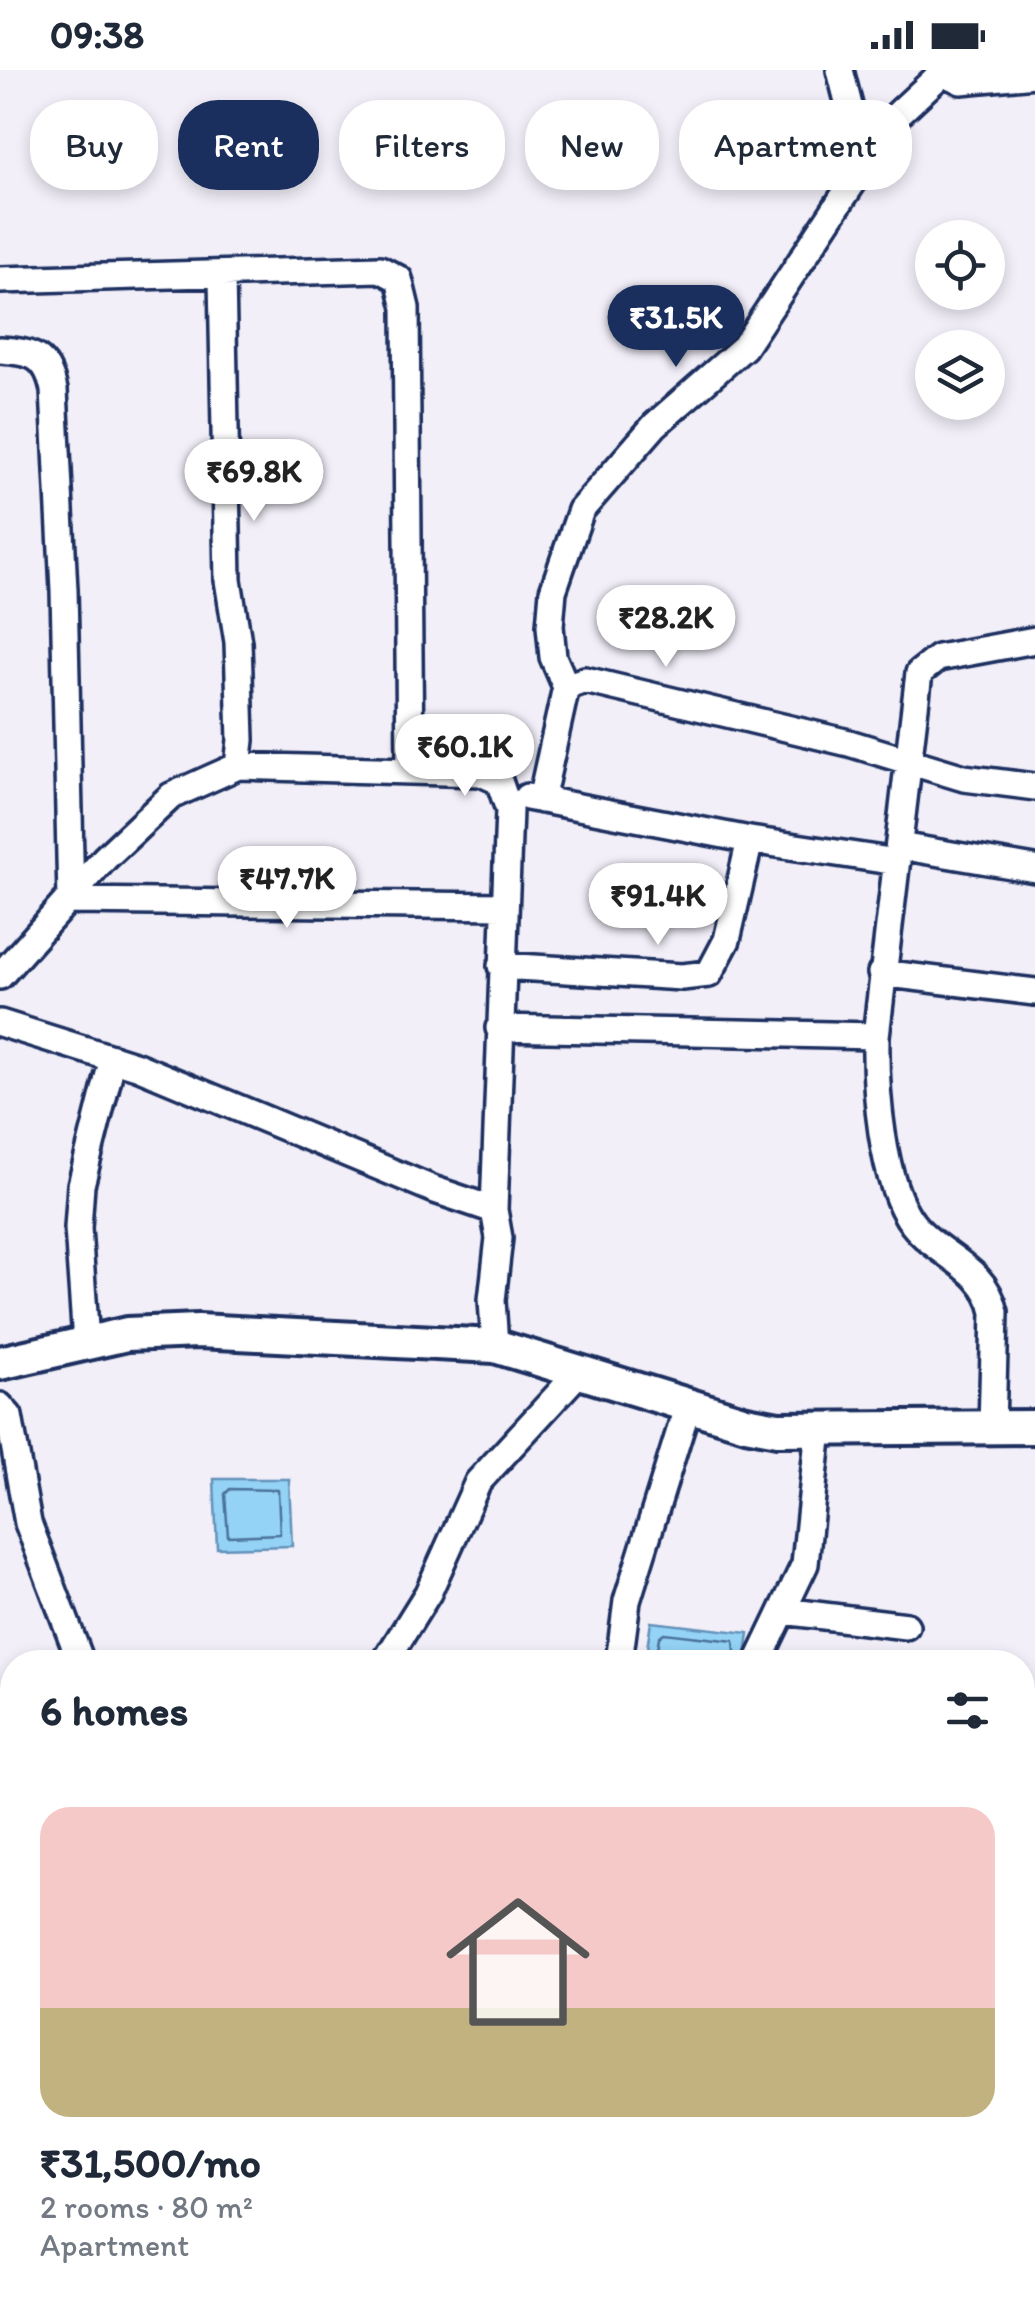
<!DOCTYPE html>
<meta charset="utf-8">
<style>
:root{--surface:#fff;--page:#f2f2f3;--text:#1f2937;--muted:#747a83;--line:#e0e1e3;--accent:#1b2f5e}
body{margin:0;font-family:Itim,sans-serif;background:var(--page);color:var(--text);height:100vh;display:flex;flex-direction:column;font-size:38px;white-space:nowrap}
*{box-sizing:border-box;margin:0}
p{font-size:32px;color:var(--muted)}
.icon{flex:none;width:55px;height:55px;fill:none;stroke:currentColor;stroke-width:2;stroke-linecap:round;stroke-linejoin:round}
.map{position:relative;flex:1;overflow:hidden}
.side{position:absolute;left:0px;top:1580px;width:1035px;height:672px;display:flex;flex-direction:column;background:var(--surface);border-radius:40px 40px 0 0;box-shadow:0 5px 15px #0003}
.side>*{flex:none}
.guide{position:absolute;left:30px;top:30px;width:975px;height:90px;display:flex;gap:20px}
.fabs{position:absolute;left:915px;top:150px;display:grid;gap:20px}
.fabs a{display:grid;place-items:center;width:90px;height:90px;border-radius:50%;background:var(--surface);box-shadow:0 5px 15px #0003;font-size:50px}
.price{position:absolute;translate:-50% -85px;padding:0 22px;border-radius:35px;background:#fff;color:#222;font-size:32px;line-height:65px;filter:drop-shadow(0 2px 5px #0008)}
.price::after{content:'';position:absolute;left:50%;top:60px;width:30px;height:22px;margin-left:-15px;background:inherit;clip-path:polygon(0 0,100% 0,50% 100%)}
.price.current{background:var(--accent);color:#fff}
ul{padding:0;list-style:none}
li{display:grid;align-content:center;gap:20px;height:530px;padding:0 40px}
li+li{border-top:2px solid var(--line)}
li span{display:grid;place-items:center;height:310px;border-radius:30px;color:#555}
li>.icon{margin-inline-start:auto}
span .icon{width:180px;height:180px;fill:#fffc;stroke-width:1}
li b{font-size:42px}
h2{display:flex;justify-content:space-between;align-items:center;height:120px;padding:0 40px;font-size:42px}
.tag{padding:0 35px;border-radius:40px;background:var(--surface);box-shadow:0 5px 15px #0003;font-size:35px;line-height:90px}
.tag.current{background:var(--accent);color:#fff}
.status{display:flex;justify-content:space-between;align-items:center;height:70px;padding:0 50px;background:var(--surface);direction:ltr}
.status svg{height:28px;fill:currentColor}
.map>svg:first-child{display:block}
.water{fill:#94d3f5;stroke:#6491b9;stroke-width:2.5}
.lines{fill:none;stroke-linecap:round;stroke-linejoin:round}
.shore{stroke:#4b719a;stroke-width:2.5}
.minor-casing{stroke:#1b2f5e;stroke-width:32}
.major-casing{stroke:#1b2f5e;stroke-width:40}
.minor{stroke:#fff;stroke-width:25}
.major{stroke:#fff;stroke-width:32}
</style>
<div class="status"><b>09:38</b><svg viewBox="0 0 49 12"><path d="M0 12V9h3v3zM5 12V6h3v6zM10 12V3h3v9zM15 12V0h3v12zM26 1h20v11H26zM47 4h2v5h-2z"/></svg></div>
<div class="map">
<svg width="1035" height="2251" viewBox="0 0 1035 2251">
<rect width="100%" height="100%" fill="#f2eff9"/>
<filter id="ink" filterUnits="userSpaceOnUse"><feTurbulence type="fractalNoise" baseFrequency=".01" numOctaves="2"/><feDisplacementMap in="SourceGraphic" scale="20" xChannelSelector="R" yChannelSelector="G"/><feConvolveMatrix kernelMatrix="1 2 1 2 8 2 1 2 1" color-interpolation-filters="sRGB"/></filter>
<g filter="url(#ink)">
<!-- water -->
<path class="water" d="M214 1409H289L292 1476 217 1478Z
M651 1552 749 1563 745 1592H645Z
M89 2240H156L153 2249C130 2251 107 2251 89 2240Z
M322 2240H359L357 2251H322Z
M384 2240H511L512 2251H383Z"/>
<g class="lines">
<!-- shore -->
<path class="shore" d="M230 1419 278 1420 280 1464 228 1466 225 1424Z
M655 1592 659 1567 664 1563 734 1571 736 1592"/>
<!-- minor casing -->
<g class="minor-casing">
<path id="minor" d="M840 0 864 95
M939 0 961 11 1035 4
M222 207 228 510 238 572 241 670 238 696
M0 210 380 199 399 209 406 238 410 699
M0 280C33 282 47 286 54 320L64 520 71 831
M566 617 553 587 550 556 553 521 581 440 655 355 744 277 898 44 942 3
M527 727 750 770 897 792
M541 730 566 617 585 610 849 673 964 708 1035 717
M899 776 1035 799
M71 831 504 836
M501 896 682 907 709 904 727 870 750 770
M881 903 1035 922
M0 906 105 788 171 726 238 696 481 703 499 711 509 740 494 1140
M0 953 137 996 435 1120 494 1140 499 1168 492 1230 495 1276
M499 958 876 966
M86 1272 78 1158 81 1115 113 988
M0 1336 9 1346 28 1453 81 1592
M992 1358 995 1242C985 1196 939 1187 913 1154 881 1113 875 1017 876 966L919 603 938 588 1035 570
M783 1541 906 1556
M385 1592 428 1523 478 1412 580 1301
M619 1592 627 1531 688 1335
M758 1592 805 1494 819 1359
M0 1768 12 1767
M1022 1812 1030 1800 1035 1767
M0 1934 12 1927
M1022 2042 1035 2044
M905 2240 906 2251
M823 2251 829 2240
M1014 2251 1035 2245"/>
</g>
<!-- major casing -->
<g class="major-casing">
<path id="major" d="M0 1293 127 1264 198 1261 495 1276 746 1353 778 1359 1035 1357"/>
</g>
<!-- minor -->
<use href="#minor" class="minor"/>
<!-- major -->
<use href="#major" class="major"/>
</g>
</g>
</svg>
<div class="fabs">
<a><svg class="icon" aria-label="locate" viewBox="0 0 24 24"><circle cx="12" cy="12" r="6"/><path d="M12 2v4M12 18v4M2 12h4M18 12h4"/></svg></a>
<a><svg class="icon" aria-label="layers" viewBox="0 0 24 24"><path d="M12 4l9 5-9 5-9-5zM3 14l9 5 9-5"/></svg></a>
</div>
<b class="price current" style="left:676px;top:300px">₹31.5K</b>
<b class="price" style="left:254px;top:454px">₹69.8K</b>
<b class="price" style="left:666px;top:600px">₹28.2K</b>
<b class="price" style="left:465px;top:729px">₹60.1K</b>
<b class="price" style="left:287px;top:861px">₹47.7K</b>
<b class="price" style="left:658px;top:878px">₹91.4K</b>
<div class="guide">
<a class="tag">Buy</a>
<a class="tag current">Rent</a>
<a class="tag">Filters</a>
<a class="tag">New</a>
<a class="tag">Apartment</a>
</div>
<section class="side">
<h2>6 homes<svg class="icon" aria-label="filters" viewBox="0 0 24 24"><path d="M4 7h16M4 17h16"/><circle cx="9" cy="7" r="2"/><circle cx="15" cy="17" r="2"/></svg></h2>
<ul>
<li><span style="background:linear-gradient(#f6c9c9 65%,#c2b280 0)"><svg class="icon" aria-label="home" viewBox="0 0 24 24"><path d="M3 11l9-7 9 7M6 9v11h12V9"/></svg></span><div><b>₹31,500/mo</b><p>2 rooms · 80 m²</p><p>Apartment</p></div></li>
</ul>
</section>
</div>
